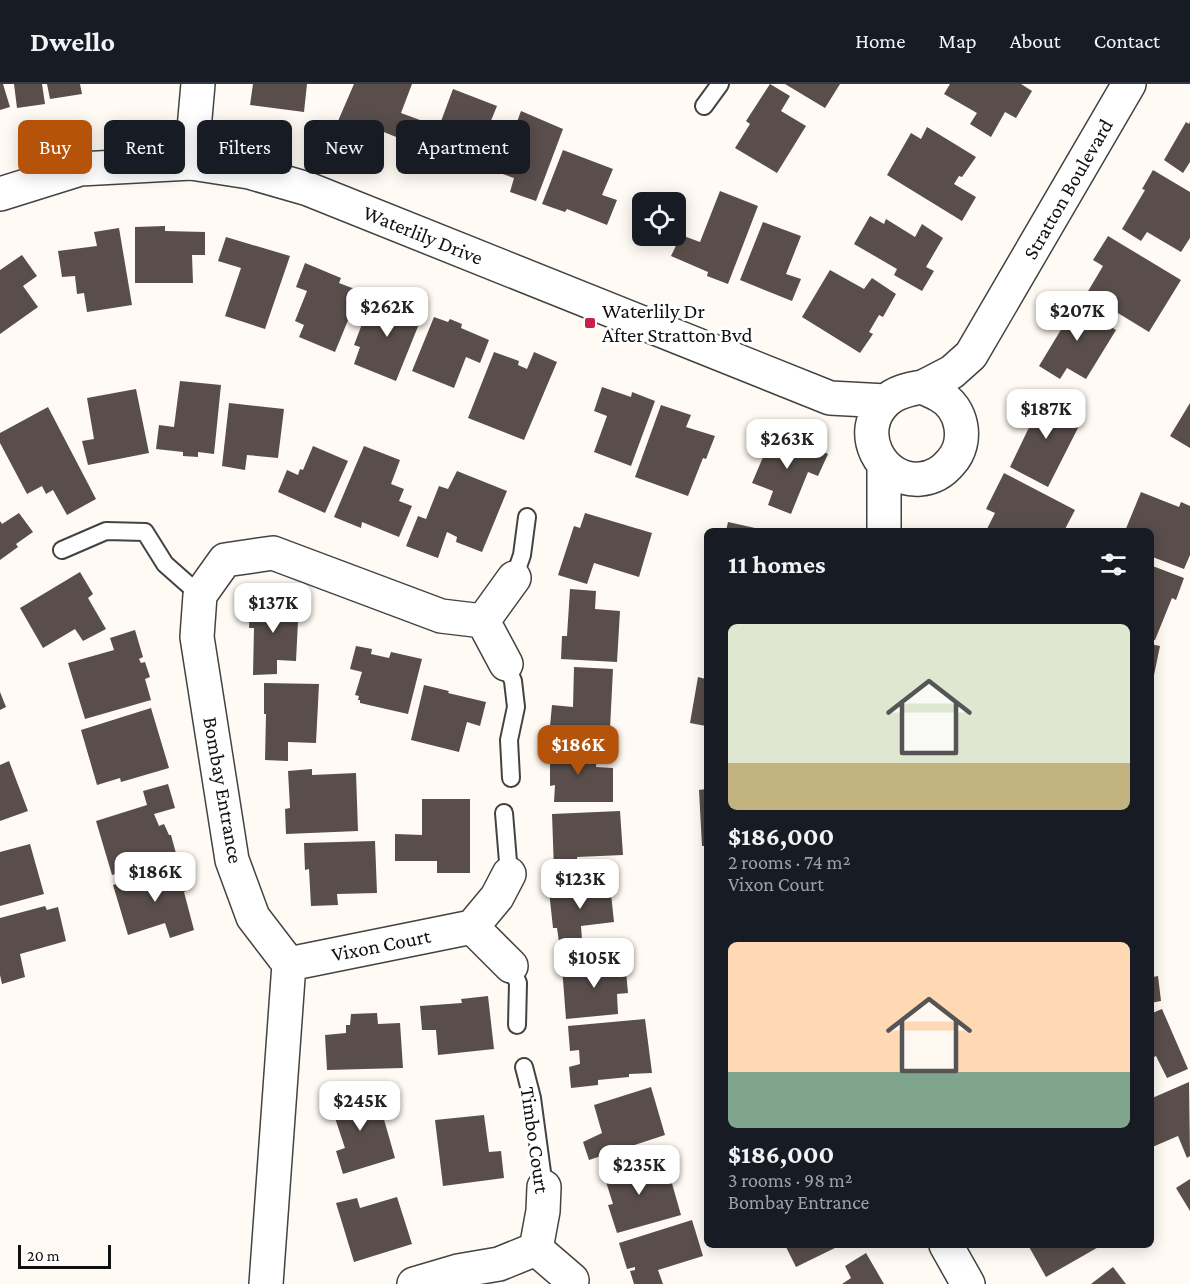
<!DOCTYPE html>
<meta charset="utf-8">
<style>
:root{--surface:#171b24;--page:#242831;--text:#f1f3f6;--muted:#9ea1a6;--line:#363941;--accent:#b45309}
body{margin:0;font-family:"Crimson Pro",serif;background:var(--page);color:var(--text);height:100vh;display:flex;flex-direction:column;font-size:22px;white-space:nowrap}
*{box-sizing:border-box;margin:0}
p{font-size:20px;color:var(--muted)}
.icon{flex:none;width:33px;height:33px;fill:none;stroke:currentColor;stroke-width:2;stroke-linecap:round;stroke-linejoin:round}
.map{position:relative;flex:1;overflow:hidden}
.sheet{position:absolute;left:704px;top:444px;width:450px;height:720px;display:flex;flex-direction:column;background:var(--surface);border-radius:9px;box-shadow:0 3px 15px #0003}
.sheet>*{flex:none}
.hud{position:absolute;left:18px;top:36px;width:570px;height:54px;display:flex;gap:12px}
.tools{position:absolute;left:632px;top:108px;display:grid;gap:12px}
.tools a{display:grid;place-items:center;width:54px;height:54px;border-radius:9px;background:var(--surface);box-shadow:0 3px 15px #0003;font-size:30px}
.scale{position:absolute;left:18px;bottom:15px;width:93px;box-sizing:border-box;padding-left:6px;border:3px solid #101010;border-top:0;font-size:16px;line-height:21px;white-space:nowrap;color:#101010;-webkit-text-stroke:4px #fff;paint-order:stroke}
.price{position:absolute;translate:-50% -51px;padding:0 14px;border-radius:12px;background:#fff;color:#222;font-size:20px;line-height:39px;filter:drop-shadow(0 2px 3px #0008)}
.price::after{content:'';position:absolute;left:50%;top:36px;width:18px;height:14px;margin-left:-9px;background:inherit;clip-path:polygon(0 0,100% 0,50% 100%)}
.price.current{background:var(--accent);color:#fff}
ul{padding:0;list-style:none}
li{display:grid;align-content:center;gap:12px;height:318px;padding:0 24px}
li span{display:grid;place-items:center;height:186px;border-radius:9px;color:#555}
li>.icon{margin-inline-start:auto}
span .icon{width:108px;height:108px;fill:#fffc;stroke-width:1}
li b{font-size:26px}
h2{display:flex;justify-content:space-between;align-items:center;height:72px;padding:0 24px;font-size:26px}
.tag{padding:0 21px;border-radius:9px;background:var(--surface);box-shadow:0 3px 15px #0003;font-size:21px;line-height:54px}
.tag.current{background:var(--accent);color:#fff}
header{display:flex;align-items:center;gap:36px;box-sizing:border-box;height:84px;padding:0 30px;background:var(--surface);border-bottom:2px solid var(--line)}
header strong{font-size:28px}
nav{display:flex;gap:33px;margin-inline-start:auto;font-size:21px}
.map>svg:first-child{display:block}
.building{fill:#594e4b}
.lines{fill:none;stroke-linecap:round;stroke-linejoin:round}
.service-casing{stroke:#434343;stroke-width:20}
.minor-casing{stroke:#434343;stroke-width:36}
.tertiary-casing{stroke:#434343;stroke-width:36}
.service{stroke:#fff;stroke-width:16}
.minor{stroke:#fff;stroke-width:33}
.tertiary{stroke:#fff;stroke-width:33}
.poi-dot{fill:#c82046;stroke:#fff;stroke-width:2}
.labels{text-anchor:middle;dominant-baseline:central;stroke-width:6;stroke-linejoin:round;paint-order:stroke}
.street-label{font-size:21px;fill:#101010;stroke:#fff}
.poi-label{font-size:21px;fill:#101010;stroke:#fff;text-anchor:start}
</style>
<header>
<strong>Dwello</strong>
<nav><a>Home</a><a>Map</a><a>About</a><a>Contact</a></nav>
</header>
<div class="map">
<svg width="1190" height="1200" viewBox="0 0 1190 1200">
<rect width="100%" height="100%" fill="#fffaf3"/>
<!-- building -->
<path class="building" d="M0 0H3L10 23 0 26Z
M14 0H42L45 20 17 24Z
M47 0H80L82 10 50 15Z
M253 0H307L304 28 250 21Z
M354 0H412L401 29 420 36 411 59 364 40 362 47 338 37Z
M770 0 790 12 781 27 806 42 777 89 735 64 750 40 746 37Z
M785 0H840L825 24Z
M950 0H1021L1032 7 1016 34 1005 28 991 53 970 40 977 29 944 10Z
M453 5 497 22 470 88 416 67 426 43 437 48Z
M521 27 563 45 536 117 510 108 514 94 491 86 507 43 514 46Z
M1190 37V78L1183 89 1164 76 1186 38 1189 40Z
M927 43 976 73 962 93 959 92 954 100 976 113 962 137 887 91 911 49 921 55Z
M563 66 613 85 602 111 617 116 607 141 567 125 565 128 542 120Z
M1153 86 1190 108V154L1181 168 1147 148 1141 157 1122 145 1145 106 1142 105Z
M720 107 758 122 728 200 707 192 708 188 671 172 681 151 700 158Z
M870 132 884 140 886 135 915 153 922 140 943 154 926 183 934 187 922 207 894 191 897 185 854 160Z
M763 138 801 152 786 190 801 195 792 217 740 196Z
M165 142V147L205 148V171H192L193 199H135V143Z
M119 144 132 221 87 228 84 209 77 210 75 192 62 193 58 167 97 162 94 148Z
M1108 152 1181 196 1149 248 1108 223 1102 232 1081 219 1103 182 1093 176Z
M226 153 290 172 265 245 225 232 241 184 218 177Z
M22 171 37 192 23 202 38 223 0 250V186Z
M305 179 341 194 339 199 360 207 335 268 299 253 304 241 295 237 307 207 296 203Z
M830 186 864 205 872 194 896 210 883 233 879 231 869 248 873 250 860 269 802 233Z
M1065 215 1116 246 1086 295 1067 284 1060 295 1039 282 1062 244 1052 238Z
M400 216 425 225 396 297 354 280 360 263 354 261 370 219 396 228Z
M434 233 448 238 450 235 462 240 461 244 489 256 480 279 466 273 454 304 412 287Z
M494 268 519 277 518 281 527 285 534 268 557 278 524 356 468 334Z
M180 297 221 301 214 370 198 368V373L183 372V368L156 365 159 341 174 343Z
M602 303 631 313 632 308 655 317 631 382 594 368 607 332 594 327Z
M136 305 149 369 88 381 82 357 94 355 87 314Z
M1047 306 1069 317 1064 327 1082 336 1048 403 1010 383Z
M229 319 284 325 278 374 247 371 245 386 222 382Z
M1190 319V364L1170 352Z
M661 321 691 331 686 343 715 352 706 375 703 374 688 412 635 393Z
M48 323 96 415 67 431 53 406 46 410 42 402 27 410 0 359V349Z
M774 347 828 370 818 392 808 388 791 430 768 421 773 407 752 399Z
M313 362 348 377 325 429 278 408 287 386 298 391 300 385 303 386Z
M364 362 400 376 391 400 404 405 399 417 412 422 399 453 362 438 361 444 334 433Z
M457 387 507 407 482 468 456 458 457 453 447 448 438 474 406 462 418 432 426 435 439 402 448 405Z
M1004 389 1075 426 1064 447H986L995 429 986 425Z
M1141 408 1179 423 1181 418 1190 422V471L1184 485 1150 472V447H1125Z
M19 429 33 448 16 460 18 463 0 476V437L2 440Z
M585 429 652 449 639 493 594 479 587 500 558 491 574 442 580 444Z
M728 438 764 446V447H726Z
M1150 481 1184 494 1176 516 1172 514 1155 556 1150 555Z
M80 488 93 510 88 514 106 545 83 557 75 545 43 564 20 524Z
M570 505 596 507 595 525 620 527 617 578 561 575 562 552H567Z
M250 516 299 517 296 577 277 576V590L253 591 254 544H249Z
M135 546 143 573 139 575 141 579 145 578 150 593 145 595 151 616 85 635 68 579 114 566 110 554Z
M1150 560 1160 562 1154 591 1150 590Z
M356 562 372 565 371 570 389 574 391 568 422 575 408 630 360 619V616H358L359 612 355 611 362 588 350 585Z
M574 583 613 585 610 645 550 642 552 621 573 623Z
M698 593 706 595V642L690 639Z
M264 599 319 600 316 659 288 658V677L265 676 266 630H264Z
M424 601 449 607 448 609 486 618 480 642 467 638 459 668 411 656Z
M0 608 6 623 0 626Z
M151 624 169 684 121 698 120 694 97 701 81 646Z
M550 658H578V673H597L596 683 613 684V718H554L555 701 550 702Z
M9 677 28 727 0 737V681Z
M312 685V691L356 689 358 747 286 750 285 725 290 724 288 687Z
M168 700 175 724 154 730 159 742 164 740 169 751H171L177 773 112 791 96 737 147 721 143 707Z
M706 705V762H702L699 706Z
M422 715H470V789H437V777H395V750L422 751Z
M620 727 623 771 577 773 578 785 554 786 552 730Z
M375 757 377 809 337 810 338 821 311 822 309 785 305 786 304 759Z
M30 760 44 810 0 822V768Z
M177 781 186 807 184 808 194 846 170 854 165 839 128 851 113 801Z
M610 800 614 838 581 842 582 856 559 858 557 844H553L549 807Z
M45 822 47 826 58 823 66 857 20 870 25 893 2 900 0 891V834Z
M625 876 628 909 617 910 618 930 566 935 562 883Z
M1151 885 1153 893 1158 892 1161 917 1150 919Z
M488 912 494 965 438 971 436 946H422L420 922 462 919 461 915Z
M1162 925 1188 985 1167 994 1156 972 1150 975V930Z
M377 929 378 940 400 939 403 984 327 986 325 951 346 949V941H350L351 930Z
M645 935 652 989 629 990V993L598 996V1001L571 1004 569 983 580 980 579 966 570 967 568 942Z
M1189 998 1190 1072 1187 1074 1178 1052 1150 1064V1015Z
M353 1002 359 1023 379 1018 395 1074 343 1090 336 1067 345 1064 327 1010Z
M651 1003 665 1051 589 1076 583 1058 602 1049 594 1021Z
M484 1031 489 1068 501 1067 504 1094 443 1102 435 1036Z
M628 1074 633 1092 667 1082 681 1131 617 1149 608 1121 613 1120 601 1082Z
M1190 1095V1127L1176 1104Z
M397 1113 412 1160 354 1178 336 1119 357 1114 360 1124Z
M692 1136 703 1172 658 1186 663 1200H634L630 1187 635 1186V1183L627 1185 619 1159Z
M785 1161H841L796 1183Z
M1028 1161H1102L1046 1193Z
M866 1169 884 1200H842L851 1194 845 1182Z
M1113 1183 1126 1200H1091Z"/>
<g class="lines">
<!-- service casing -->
<g class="service-casing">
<path id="service" d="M704 22 720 0
M62 466 106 447 145 448 165 480 200 511
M514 494 522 471 527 433
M506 580 513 597 516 623 509 656 511 694
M504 729 509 790
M511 882 518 899 517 941
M524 983 532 1014 544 1103"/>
</g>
<!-- minor casing -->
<g class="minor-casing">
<path id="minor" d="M191 79 198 0
M923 303 952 288 971 271 1129 0
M506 580 483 537 514 494
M472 843 511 882
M289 880 472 843 497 813 509 790
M536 1165 543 1127 544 1103
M536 1165 572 1196
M266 1200 289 880 253 833 232 776 197 553 200 511 225 476 273 469 441 532 483 537
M414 1200 458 1187 499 1180 536 1165"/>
</g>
<!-- tertiary casing -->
<g class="tertiary-casing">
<path id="tertiary" d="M0 110 80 85 191 79 249 88 308 105 830 314 886 317
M923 303C928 306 934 308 939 311 963 324 969 358 951 378 943 388 933 394 920 395 880 398 855 347 885 318 895 308 909 305 923 303Z
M884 382V447
M946 1161 968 1200"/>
</g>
<!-- service -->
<use href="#service" class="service"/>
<!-- minor -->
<use href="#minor" class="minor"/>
<!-- tertiary -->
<use href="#tertiary" class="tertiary"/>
</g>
<!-- markers -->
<rect class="poi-dot" x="584" y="233" width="12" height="12" rx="3"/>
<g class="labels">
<!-- street labels -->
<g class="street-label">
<text transform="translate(1068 105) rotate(-60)">Stratton Boulevard</text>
<text transform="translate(423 151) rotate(22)">Waterlily Drive</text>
<text transform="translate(223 706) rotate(80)">Bombay Entrance</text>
<text transform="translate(381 861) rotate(-11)">Vixon Court</text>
<text transform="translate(535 1056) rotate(82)">Timbo Court</text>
</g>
<!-- poi labels -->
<g class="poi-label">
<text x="602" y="227">Waterlily Dr<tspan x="602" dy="24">After Stratton Bvd</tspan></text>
</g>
</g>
</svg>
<div class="tools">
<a><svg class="icon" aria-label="locate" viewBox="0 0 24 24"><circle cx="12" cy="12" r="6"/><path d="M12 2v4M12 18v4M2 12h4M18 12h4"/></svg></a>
</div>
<div class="scale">20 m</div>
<b class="price" style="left:387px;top:254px">$262K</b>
<b class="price" style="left:1077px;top:258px">$207K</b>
<b class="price" style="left:1046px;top:356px">$187K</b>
<b class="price" style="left:787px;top:386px">$263K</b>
<b class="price" style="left:273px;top:550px">$137K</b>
<b class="price current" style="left:578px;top:692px">$186K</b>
<b class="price" style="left:155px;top:819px">$186K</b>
<b class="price" style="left:580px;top:826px">$123K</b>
<b class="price" style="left:594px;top:905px">$105K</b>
<b class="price" style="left:360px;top:1048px">$245K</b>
<b class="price" style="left:639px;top:1112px">$235K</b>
<div class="hud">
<a class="tag current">Buy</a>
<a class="tag">Rent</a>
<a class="tag">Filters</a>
<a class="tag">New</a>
<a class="tag">Apartment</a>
</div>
<section class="sheet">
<h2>11 homes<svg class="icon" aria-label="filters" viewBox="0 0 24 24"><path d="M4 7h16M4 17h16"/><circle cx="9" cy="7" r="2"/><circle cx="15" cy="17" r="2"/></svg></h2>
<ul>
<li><span style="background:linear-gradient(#dfe7d0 75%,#c2b280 0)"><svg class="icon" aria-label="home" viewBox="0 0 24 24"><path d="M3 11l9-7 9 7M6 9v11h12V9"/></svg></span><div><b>$186,000</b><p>2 rooms · 74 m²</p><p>Vixon Court</p></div></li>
<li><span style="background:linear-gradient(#ffd9b3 70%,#7fa58c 0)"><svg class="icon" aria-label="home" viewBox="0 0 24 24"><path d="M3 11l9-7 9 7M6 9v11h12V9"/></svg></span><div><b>$186,000</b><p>3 rooms · 98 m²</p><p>Bombay Entrance</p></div></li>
</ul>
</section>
</div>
